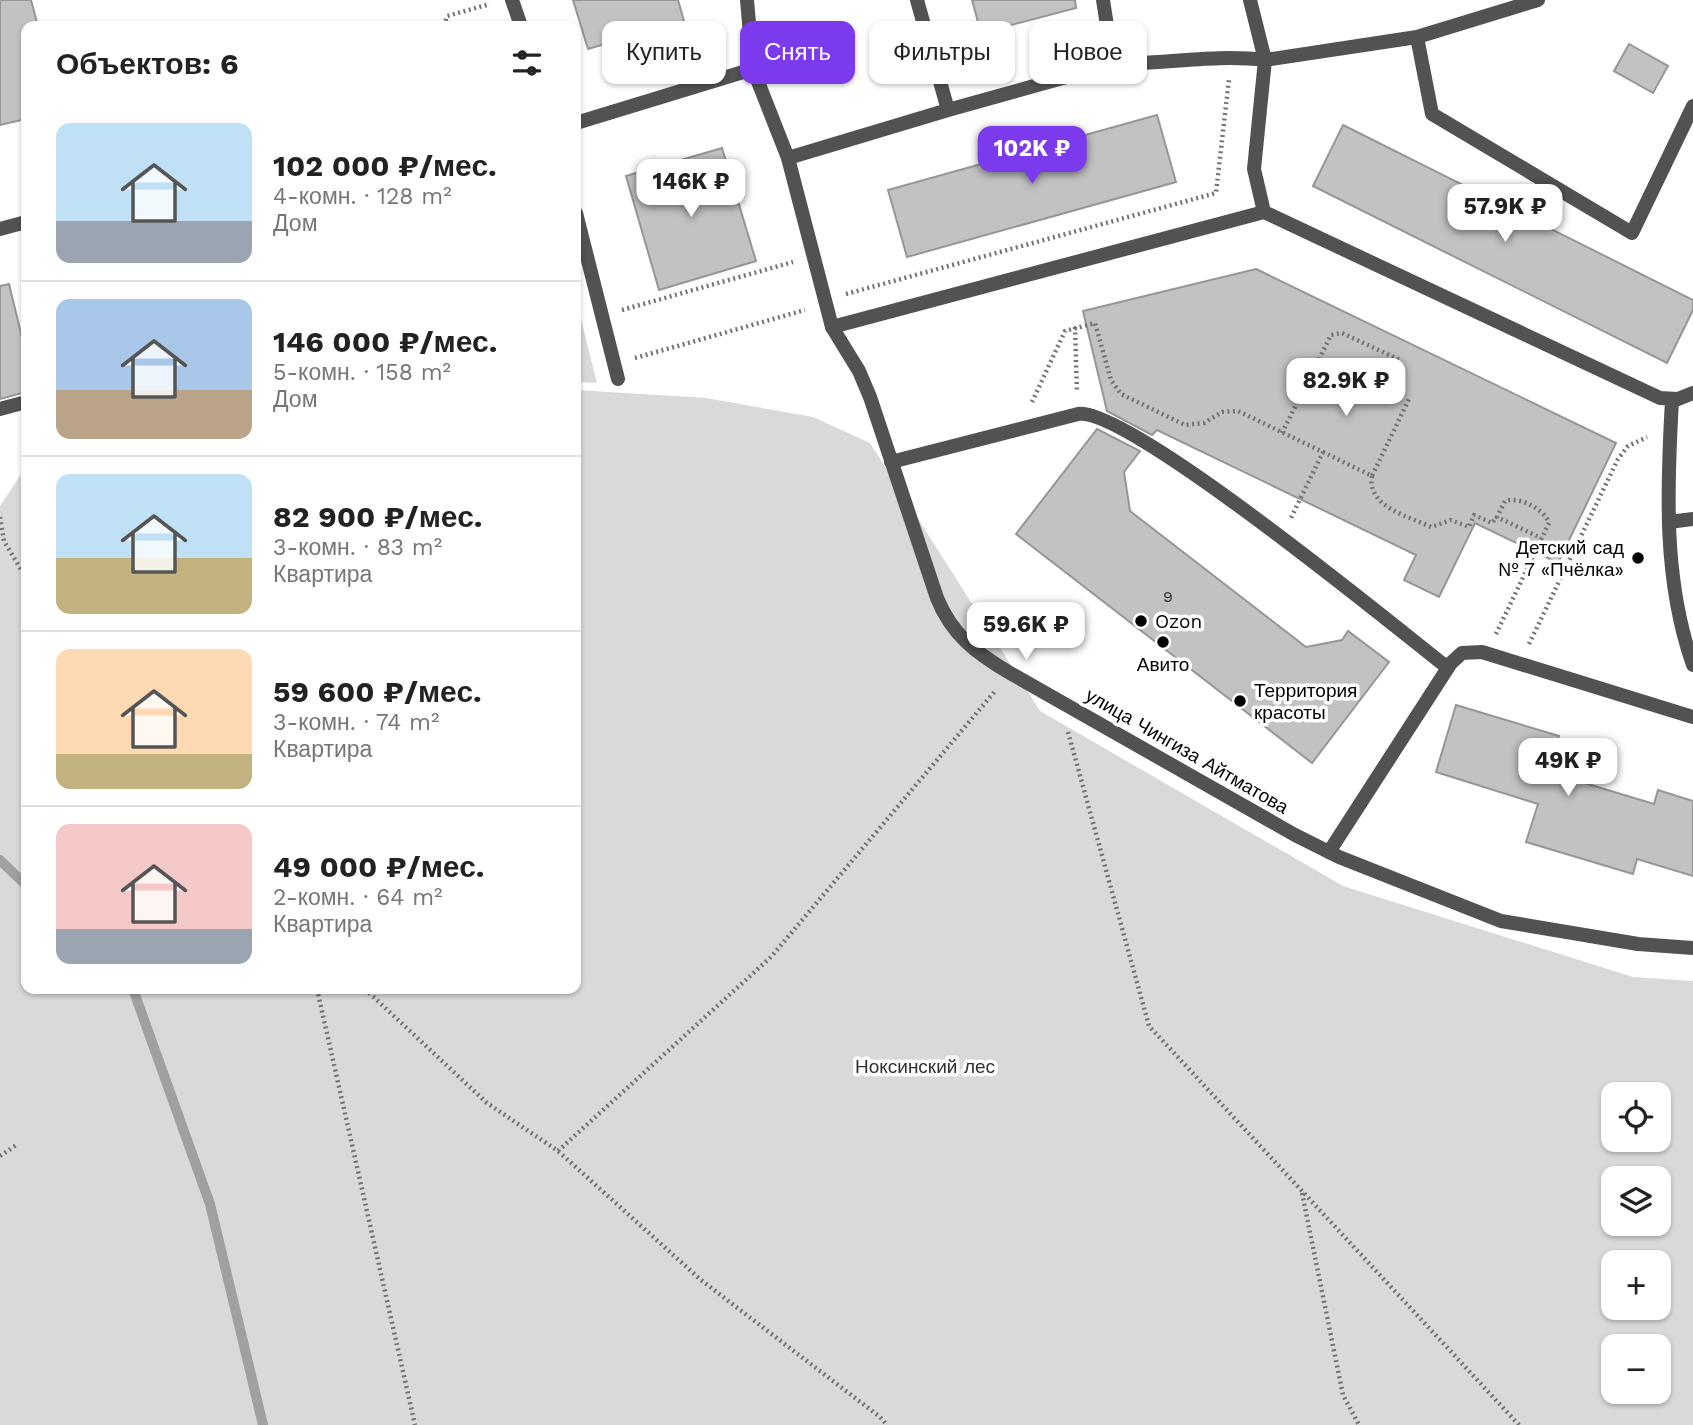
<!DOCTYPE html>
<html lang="ru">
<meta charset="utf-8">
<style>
:root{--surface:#fff;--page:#f6f6f6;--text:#222;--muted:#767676;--line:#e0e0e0;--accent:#7c3aed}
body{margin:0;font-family:"Work Sans",sans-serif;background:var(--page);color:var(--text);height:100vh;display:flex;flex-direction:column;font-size:26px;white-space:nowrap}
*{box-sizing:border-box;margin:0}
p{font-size:23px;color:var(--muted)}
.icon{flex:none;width:38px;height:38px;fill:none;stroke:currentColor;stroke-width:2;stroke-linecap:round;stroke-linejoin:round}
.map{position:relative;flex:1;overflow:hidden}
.details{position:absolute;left:21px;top:21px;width:560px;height:973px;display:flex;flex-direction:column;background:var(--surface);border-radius:14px;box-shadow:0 2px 5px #0004}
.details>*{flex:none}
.banner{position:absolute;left:602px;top:21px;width:665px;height:63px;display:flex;gap:14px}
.tools{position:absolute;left:1601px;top:1082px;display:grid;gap:14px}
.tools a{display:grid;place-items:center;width:70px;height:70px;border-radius:14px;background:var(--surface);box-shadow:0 2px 5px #0004;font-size:35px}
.price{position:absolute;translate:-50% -60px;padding:0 16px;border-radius:14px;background:#fff;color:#222;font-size:23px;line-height:46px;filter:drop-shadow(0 2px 4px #0008)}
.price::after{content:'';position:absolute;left:50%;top:42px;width:21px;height:16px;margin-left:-10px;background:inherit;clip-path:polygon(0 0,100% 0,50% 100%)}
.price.current{background:var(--accent);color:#fff}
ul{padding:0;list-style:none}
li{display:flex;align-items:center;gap:21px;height:175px;padding:0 35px}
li+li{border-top:2px solid var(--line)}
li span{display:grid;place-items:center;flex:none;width:196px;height:140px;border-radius:14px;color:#555}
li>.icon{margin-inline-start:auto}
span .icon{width:84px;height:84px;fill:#fffc;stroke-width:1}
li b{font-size:30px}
h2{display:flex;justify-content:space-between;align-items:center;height:84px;padding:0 35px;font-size:30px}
.pill{padding:0 24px;border-radius:14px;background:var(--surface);box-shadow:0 2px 5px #0004;font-size:24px;line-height:63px}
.pill.current{background:var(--accent);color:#fff}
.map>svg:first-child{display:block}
.green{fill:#d9d9d9;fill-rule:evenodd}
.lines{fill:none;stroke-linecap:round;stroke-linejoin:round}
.stream{stroke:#a0a0a0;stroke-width:10}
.building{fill:#c2c2c2;stroke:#969696;stroke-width:2}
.path{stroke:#747474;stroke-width:4.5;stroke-dasharray:2 3.5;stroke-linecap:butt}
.service{stroke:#525252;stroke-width:14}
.minor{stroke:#525252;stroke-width:14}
.poi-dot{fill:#000;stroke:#fff;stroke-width:2.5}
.labels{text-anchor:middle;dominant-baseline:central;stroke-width:7;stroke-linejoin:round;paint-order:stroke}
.number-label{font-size:16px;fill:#303030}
.poi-label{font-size:19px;fill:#000;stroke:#fff;text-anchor:start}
.street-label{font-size:19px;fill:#000;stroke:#fff}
.park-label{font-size:19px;fill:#303030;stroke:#fff}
</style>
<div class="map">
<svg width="1693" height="1425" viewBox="0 0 1693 1425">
<rect width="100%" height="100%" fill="#fff"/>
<!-- green -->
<path class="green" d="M576 299 597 383 576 382Z
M576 390 706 398 813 417 870 443 1040 711 1343 886 1633 977 1693 981V1425H0V506L26 467V989H576ZM1614 1094H1659V1139H1614ZM1614 1178H1659V1223H1614ZM1614 1262H1659V1307H1614ZM1614 1346H1659V1391H1614Z"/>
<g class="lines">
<!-- stream -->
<path class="stream" d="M0 860 26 885
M133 989 210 1204 263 1425"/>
</g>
<!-- building -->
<path class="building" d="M0 0H31L38 26H26V119L0 125Z
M573 0H678L684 21 588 49Z
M972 0H1075L1076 8 981 33Z
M1629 44 1668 66 1653 93 1614 71Z
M1157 115 1176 182 907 257 888 190Z
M1343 125 1693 300V310L1667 363 1313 186Z
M722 148 756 261 659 290 626 176Z
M1256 269 1616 443 1558 563 1475 523 1439 597 1404 580 1416 555 1157 430 1152 435 1107 411 1083 311Z
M9 284 26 354V392L0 399V286Z
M1097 429 1140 451 1124 472 1130 511 1306 647 1342 640 1348 631 1389 662 1312 763 1016 534Z
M1456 705 1559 736 1548 772 1654 804 1658 790 1693 801V876L1637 859 1633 874 1526 842 1538 804 1436 772Z"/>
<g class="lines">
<!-- path -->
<path class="path" d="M411 26H413
M444 26 447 16 490 4
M846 294 1216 193 1229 79
M622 310 793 262
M1075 327 1077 393
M635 358 805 310
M1032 402 1065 331 1095 323 1111 380 1121 394 1185 425 1204 423 1222 412 1238 411 1323 452 1290 520
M1282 433 1331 335 1342 333 1402 361
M1323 452 1372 476 1409 399
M1372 476C1367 507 1408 516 1431 527L1451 520 1469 527 1474 515 1492 523 1497 517
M0 517 4 541 26 578
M1496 634 1549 523C1544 509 1519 496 1505 501L1497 517 1541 538
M1529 644 1618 459 1628 446 1647 437
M1068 732 1149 1026 1519 1425
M317 989 415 1425
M365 989 487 1103 558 1151 701 1280 880 1417 887 1425
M558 1151 771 957 996 690
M0 1156 18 1144
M1302 1193 1343 1395 1359 1425"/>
<!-- service -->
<path class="service" d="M512 0 521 26
M917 0 948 110
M1250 0 1265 60 1417 37 1538 0
M1417 37 1432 114 1632 233 1693 106
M1113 64C1164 64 1215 54 1265 60L1254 169 1264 212
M576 123 753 69
M788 158 948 110 1113 64 1103 0
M576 213 618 379
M0 229 26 222
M832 327 1264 212 1660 398 1678 399 1693 393
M1672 400C1667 489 1663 580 1693 665
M0 409 26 402
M891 462 1078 414C1128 407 1394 626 1448 668
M1669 522 1693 519
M1329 852 1451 663 1462 653 1482 652 1693 717"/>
<!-- minor -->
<path class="minor" d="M747 0 753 69 788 158 832 327 859 371 870 397 937 598C952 635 976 653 1010 673L1295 835 1339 857 1501 921 1638 944 1693 948"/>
</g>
<!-- markers -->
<g class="poi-dot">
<circle cx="1638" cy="558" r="7"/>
<circle cx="1141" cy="621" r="7"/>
<circle cx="1163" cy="642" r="7"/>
<circle cx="1240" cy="701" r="7"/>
</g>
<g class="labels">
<!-- number labels -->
<g class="number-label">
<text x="1168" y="596">9</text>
</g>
<!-- poi labels -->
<g class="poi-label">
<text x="1624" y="547" text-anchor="end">Детский сад<tspan x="1624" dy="22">№ 7 «Пчёлка»</tspan></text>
<text x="1155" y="621">Ozon</text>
<text x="1163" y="664" text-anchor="middle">Авито</text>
<text x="1254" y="690">Территория<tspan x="1254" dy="22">красоты</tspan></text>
</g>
<!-- street labels -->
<g class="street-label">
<text transform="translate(1187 751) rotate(30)">улица Чингиза Айтматова</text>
</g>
<!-- park labels -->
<g class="park-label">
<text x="925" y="1066">Ноксинский лес</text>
</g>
</g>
</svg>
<div class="tools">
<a><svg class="icon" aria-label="locate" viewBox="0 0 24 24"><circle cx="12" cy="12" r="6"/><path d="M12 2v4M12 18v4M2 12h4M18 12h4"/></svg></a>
<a><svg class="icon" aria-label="layers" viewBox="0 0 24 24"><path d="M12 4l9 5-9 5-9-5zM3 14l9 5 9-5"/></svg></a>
<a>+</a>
<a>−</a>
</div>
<b class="price current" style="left:1032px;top:186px">102K ₽</b>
<b class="price" style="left:691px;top:219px">146K ₽</b>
<b class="price" style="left:1505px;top:244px">57.9K ₽</b>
<b class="price" style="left:1346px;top:418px">82.9K ₽</b>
<b class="price" style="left:1026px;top:662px">59.6K ₽</b>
<b class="price" style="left:1568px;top:798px">49K ₽</b>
<div class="banner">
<a class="pill">Купить</a>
<a class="pill current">Снять</a>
<a class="pill">Фильтры</a>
<a class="pill">Новое</a>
</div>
<section class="details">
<h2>Объектов: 6<svg class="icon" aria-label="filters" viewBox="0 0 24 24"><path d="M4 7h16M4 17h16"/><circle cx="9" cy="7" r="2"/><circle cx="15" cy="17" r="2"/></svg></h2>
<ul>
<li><span style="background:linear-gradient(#bfe0f5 70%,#9aa5b1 0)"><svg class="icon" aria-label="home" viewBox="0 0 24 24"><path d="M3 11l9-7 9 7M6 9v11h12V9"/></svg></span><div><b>102 000 ₽/мес.</b><p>4-комн. · 128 m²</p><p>Дом</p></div></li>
<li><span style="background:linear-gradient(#a9c7e8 65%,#b9a48a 0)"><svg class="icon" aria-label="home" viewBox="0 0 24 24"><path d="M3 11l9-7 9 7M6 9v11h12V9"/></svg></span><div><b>146 000 ₽/мес.</b><p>5-комн. · 158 m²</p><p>Дом</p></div></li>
<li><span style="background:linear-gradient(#bfe0f5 60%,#c2b280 0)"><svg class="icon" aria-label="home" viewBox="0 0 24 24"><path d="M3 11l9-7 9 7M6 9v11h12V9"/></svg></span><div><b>82 900 ₽/мес.</b><p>3-комн. · 83 m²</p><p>Квартира</p></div></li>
<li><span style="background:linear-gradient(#ffd9b3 75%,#c2b280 0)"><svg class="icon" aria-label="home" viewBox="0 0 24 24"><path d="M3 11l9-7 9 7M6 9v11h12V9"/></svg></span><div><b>59 600 ₽/мес.</b><p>3-комн. · 74 m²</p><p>Квартира</p></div></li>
<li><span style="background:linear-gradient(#f6c9c9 75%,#9aa5b1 0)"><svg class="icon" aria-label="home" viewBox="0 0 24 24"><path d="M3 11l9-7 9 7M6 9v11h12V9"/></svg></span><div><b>49 000 ₽/мес.</b><p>2-комн. · 64 m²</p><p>Квартира</p></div></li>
</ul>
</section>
</div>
